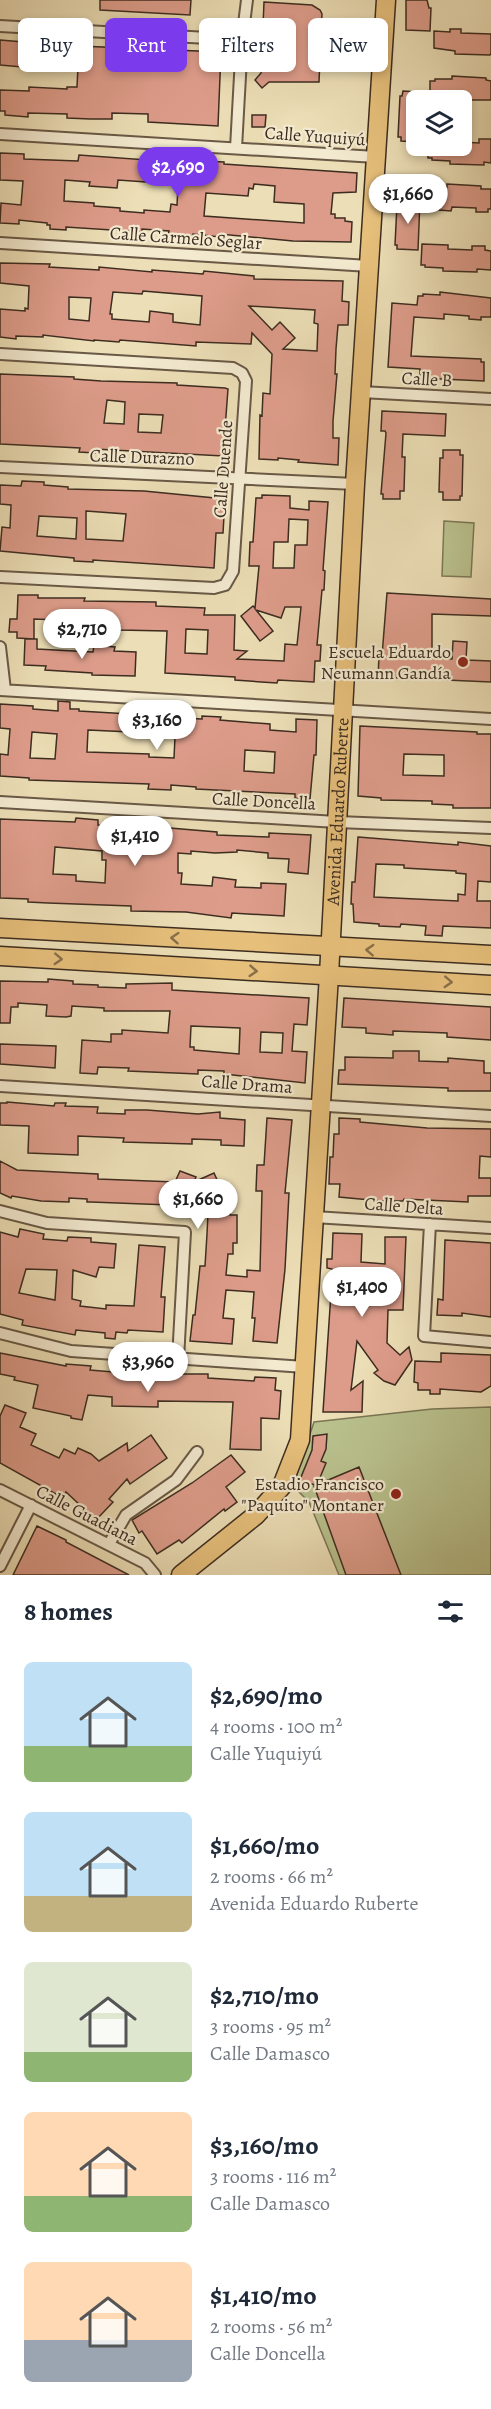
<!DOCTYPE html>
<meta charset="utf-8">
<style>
:root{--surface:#fff;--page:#f6f6f7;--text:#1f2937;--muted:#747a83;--accent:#7c3aed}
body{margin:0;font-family:Alegreya,serif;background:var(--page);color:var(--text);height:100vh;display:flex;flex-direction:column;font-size:22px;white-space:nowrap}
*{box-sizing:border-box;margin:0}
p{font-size:20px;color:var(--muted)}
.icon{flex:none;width:33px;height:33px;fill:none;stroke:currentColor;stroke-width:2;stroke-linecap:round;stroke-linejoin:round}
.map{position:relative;height:1575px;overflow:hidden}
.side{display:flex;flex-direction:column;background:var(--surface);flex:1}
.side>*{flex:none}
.top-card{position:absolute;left:18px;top:18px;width:456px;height:54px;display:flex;gap:12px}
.fabs{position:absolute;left:406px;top:90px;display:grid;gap:12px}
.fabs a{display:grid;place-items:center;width:66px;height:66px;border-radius:9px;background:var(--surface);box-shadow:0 3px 9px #0003;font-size:30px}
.price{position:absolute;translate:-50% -51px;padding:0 14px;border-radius:21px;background:#fff;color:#222;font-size:20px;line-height:39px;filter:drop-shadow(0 2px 3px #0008)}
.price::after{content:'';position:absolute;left:50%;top:36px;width:18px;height:14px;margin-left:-9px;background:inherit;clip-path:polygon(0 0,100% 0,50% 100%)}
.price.on{background:var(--accent);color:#fff}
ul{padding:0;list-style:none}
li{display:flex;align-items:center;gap:18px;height:150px;padding:0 24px}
li span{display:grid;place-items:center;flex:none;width:168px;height:120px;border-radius:9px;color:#555}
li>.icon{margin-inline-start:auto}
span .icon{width:72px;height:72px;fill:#fffc;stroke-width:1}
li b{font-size:26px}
h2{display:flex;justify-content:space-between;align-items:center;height:72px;padding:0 24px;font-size:26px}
.pill{padding:0 21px;border-radius:9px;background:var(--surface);box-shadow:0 3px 9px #0003;font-size:21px;line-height:54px}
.pill.on{background:var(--accent);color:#fff}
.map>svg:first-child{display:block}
.green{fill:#b9c18d;stroke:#7b7756;stroke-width:1.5}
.building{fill:#dd9c8a;stroke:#3d2d20;stroke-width:1.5;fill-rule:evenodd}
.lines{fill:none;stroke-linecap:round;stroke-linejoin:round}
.minor-casing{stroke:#695946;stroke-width:14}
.primary-casing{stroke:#3d2d20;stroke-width:21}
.minor{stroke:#f3ead0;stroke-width:10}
.primary{stroke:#e6bf7b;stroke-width:18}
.oneway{stroke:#896f49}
.poi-dot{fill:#8f2418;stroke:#f3ead0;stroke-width:2}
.labels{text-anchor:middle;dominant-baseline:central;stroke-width:4.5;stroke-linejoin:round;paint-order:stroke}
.street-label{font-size:18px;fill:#3d2d20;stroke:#f3ead0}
.poi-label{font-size:18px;fill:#3d2d20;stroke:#f3ead0;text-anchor:end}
</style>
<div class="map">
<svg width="491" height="1575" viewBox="0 0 491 1575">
<rect width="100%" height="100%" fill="#ecdeb6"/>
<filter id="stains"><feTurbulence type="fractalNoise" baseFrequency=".00333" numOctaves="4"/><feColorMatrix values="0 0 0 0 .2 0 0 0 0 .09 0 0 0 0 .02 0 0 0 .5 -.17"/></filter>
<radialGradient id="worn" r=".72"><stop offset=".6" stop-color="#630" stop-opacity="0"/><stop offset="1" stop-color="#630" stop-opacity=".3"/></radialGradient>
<!-- green -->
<path class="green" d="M444 521 474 523 471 577 442 576Z
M491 1407V1575H339L309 1502 293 1486 314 1422 432 1409Z"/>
<!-- building -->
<path class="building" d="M100 0H191L190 15 100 10Z
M406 0H427L429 8H431L430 31 406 30Z
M264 2 312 5 320 10 322 14 319 82H269L262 88 255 80 261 73Z
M450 29H461V33L491 34V53L490 55 455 54V51L434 48V31L450 32Z
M0 40 47 44 44 69 0 65Z
M79 46 221 52 218 126 148 122V114L112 113V119H90L67 118V114L28 113V117L5 115V111H0V90L29 91V87L67 89V87H77Z
M452 76 486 78V80L491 81V100H445V98H430V81H435V79H452Z
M403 91 417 92V142L401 141V137H398L400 96H402Z
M252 115H266L265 127H252Z
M479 139H491V163L484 162V165L450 164V161L432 160V158H428V146H462V142L479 143Z
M0 153 24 154V159L78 161 79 155 202 164V161L224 162V164L357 173 356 192 333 193 331 214H335V218H345V221L352 222 351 242 293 241 220 234V237L193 234V237L168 235 169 231 142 229V232L66 227V230L50 229V225H47V223L19 220V224L0 223 1 203 21 205 23 181 0 180ZM65 180 90 182 89 186 117 188 118 180 175 184 178 186 177 205 171 204 170 212 144 210V213L120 211V208L94 206V203L64 201ZM254 184 275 186 274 202 304 204V223L204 216 206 193 248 196 249 188 253 189Z
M447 184 481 186V189H491V209H488V212H476V208L452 207 451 211 439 210V206L424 205 425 188H430V186L447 187Z
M399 199 420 200 418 250 397 249V245H395L397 204H399Z
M422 244 448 245V249L472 250V246H485V250L491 251V270L477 269V272L443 271V268L425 267V265H421Z
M0 263 50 264 49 267 99 270V267L152 272V270L203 274 204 271 254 276V279L343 281 342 301 349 302 348 325H338L336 349 335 374H337L333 421V438H339L338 465 298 462 299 460 278 458V460L259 459 260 415 262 416 263 393 270 394 272 354 252 333 251 344 196 342V346L120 340 119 342 94 340V341L43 335V337L16 336V339L0 337V309L25 311V308L28 309 29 286 0 283ZM143 291 202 296 200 325 173 322V314L150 311 149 322 112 319V314H110L113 292 142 294ZM69 297 91 298 89 321 69 319ZM249 306 315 310 314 323 318 324 317 351 283 349 295 338 280 322 272 330Z
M440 292 491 298V317H481V320L469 319V316L444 314V319L414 317 411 356 481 359V362H484V381L420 378V369L388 367 392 303 417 305 418 296H423V294L440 295Z
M0 374 74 377V379L101 381 177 383V385L225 388 228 389 223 456 95 449V453L79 452 80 448 0 444ZM107 400 125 402 124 424 104 423ZM139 414 163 415 161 433 138 432Z
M382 411 446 414 445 436 403 434 402 457H405L404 491H400V499H383V494H381L386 433 385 431H381Z
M443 450H460V455H463L462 496H460V500H443V492H439L440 458H443Z
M22 481 44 482V485L68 487V489L144 491 225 499 223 533H216L214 568 93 560V562L74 561V558L0 551 2 527 10 528 11 505 0 504V485L21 486ZM86 511 126 514 123 541 86 539ZM39 516 77 518 76 539 37 536Z
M262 495 290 496V508L309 510V501L328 502 323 570 325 571 324 590H322L317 645H321L320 661H315L314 682 278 680 277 683 261 682 235 680V677L165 673 167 631 119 630 120 626 101 625V621L88 620V618L60 617V620L34 619V639L17 638V632H9L10 619H17L18 595H38V598H85L84 601 156 602V606L205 608 204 615H235L234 650 247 651 237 659 284 661 285 644 297 645 301 607H285L281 618 256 610 273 631 260 641 241 616 253 606 255 608 259 566H249L250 542H253L256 498H262ZM289 519 308 520 307 545H295L294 568H273L274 542H288ZM186 629 208 630 207 654 185 653Z
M387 593 491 599V616L432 614V658L452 659 453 641 467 642 466 660 491 661V682L378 677 379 656H382Z
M25 639H37V649L93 652 94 645 115 647 114 651 136 652 135 676 92 675V673L45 670 46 666 24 665Z
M58 701 70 702V709H79V711L130 714V711L174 714V718L202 719V716L221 717 220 720 270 724V730L296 732V719L317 720 316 755H314L310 799 295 798V794L196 789V787L171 785V790L148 789 149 784 29 780V778L0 776V754L8 755 10 729 0 728V704L33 706V709L58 711ZM88 730 152 733V736L175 737 174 758 149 757V754L87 752ZM32 732 57 734 55 759 30 758ZM245 750 275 752 274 773 244 771Z
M360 726 477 732V734H491V808H453V805L432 804V801L381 800V798L358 796ZM404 754 444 755V776L403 775Z
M76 818 98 820V825L146 826 217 832V835L269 837V833L311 835 308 874 288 872 289 859 268 858V853L237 850V852L215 853 191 851V854L178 853V873H182L181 884 212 886 213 877 236 880 235 887 261 888V883L286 884 284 916 232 913 231 918 186 912 131 911V906L48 903 28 902V899L0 898V819L75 822ZM55 847 102 851V860H106L105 883 76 881V875L53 874Z
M358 837 458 845V842L491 846V882L478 881 477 901H491V928L443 926 442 936 425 935 426 926 401 924 400 927 379 926V924L354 922 353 904H351L352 882H355ZM376 864 404 865V868L456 871V873L466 874 465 895 458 894V901L374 897Z
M48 979 73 981V984L98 985V987L126 988V984L172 983V990L309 998 307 1025 294 1024 292 1051 307 1052 305 1083 224 1074V1071L198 1070V1074L128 1071 129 1068 98 1067 97 1074 80 1073 82 1040 111 1042V1034H122V1030L168 1033 170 1011H104V1008L72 1006 71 1016 66 1017 46 1016 47 1005 18 1003V1007H11L10 1023H0V981L48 982ZM191 1026 240 1028 239 1054 194 1050V1047H190ZM261 1032 283 1033 282 1053 260 1052Z
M344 998 491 1007V1040L447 1037V1033L393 1031V1035L366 1033V1028L342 1027Z
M0 1044 56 1046 55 1068 0 1064Z
M393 1051H419V1061L448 1062V1058L484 1061V1073H491V1091H448V1088L338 1084 339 1070H345V1057L393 1058Z
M7 1102 54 1106 55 1103H66L65 1106 98 1107 97 1113 125 1114V1110H147L198 1114 220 1112V1118L245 1120 244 1146 221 1145V1140L192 1139V1144L123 1142 124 1138 78 1136V1155L28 1153 29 1126 0 1125V1103H7Z
M267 1118 292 1120 285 1193H289L285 1269 277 1343 253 1341 255 1318H252L254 1292 226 1290 223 1318 234 1319 232 1344 190 1341 193 1315H195L200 1266H205L207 1234 208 1213 203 1210 199 1201 169 1190V1205L91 1202H87V1199L69 1198V1202L41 1201 12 1196 11 1198 0 1193V1161L17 1170 98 1174V1179L175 1182 180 1171 196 1177 194 1182 214 1173 230 1209V1215H237V1243H233V1254H228L226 1275 247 1277V1270L260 1271 262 1191H256L257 1165H264Z
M339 1118 360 1119V1122L427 1128 491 1129V1157L480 1156 479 1178H491V1196H468V1202L404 1199 403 1201H381L339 1197 340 1184H329L330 1157H333L334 1134H339Z
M20 1229 44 1234 43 1239 67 1241 68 1237 91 1238V1242L116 1244 114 1268 99 1267 96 1277 73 1270 72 1299 81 1301 80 1306 106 1309V1305L134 1306 139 1245 165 1247 161 1297H165L163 1332 128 1330 127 1333 116 1332 115 1339 105 1338V1333L76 1330 75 1335 22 1325 23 1320 0 1314V1232L18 1237ZM26 1269 57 1270 55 1300 19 1293Z
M333 1233 362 1234 361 1262 385 1264V1237H406L403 1310H388L387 1343 400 1355 409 1347 412 1360 395 1385 384 1381 374 1373 378 1370 357 1341 351 1390 363 1381 362 1412H323L332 1278V1269L327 1268V1259H332Z
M445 1240 491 1243V1317L462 1313V1316L437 1315 438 1299 443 1300Z
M0 1353 66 1366V1364L91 1366 90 1370 113 1372V1369L137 1370 159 1372V1374H208V1378L254 1381 255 1377 276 1378 275 1390 281 1391 279 1419 261 1418V1450L230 1449 233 1402 158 1401V1407L112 1406V1397L88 1395 82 1420 71 1418V1416L33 1408 38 1385 14 1380 15 1377 0 1374Z
M441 1353 491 1355V1386L481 1392 440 1389V1394H430V1390H418V1383L414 1382 415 1361 441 1362Z
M5 1405 26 1413 20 1427 36 1434 31 1445 59 1458 64 1449 75 1454 78 1448 91 1454 99 1461 127 1443 128 1451 151 1435 167 1458 130 1484 127 1479 109 1499 113 1502 96 1520 66 1492 63 1498 0 1463V1416Z
M327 1434 326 1449 321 1461 326 1463 317 1485 299 1482 312 1450 313 1436Z
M231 1455 245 1472 226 1487 237 1502 225 1511 224 1509 182 1543 179 1540 157 1554 142 1531 139 1533 132 1520 192 1483Z
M359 1467 401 1575H346L314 1486Z
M37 1526 66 1540V1542L129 1575H13Z"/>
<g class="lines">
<!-- minor casing -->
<g class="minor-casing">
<path id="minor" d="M0 26 242 40
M0 134 376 157
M236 148 242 40 247 0
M0 243 369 266
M0 354 233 368 242 373 246 381 233 571 225 585 214 588 0 577
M361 392 491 399
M0 467 355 484
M0 647 5 690
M0 690 491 719
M0 802 337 822 491 828
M0 1086 491 1116
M0 1211 47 1223 185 1232 178 1359
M314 1217 491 1228
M430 1224 424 1336 491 1342
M0 1333 71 1351 305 1367
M0 1490 145 1563 155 1575
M109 1544 126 1515 176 1480 197 1452
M0 1566 31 1505"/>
</g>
<!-- primary casing -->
<g class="primary-casing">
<g id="primary">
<path d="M0 928 491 955"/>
<path d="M0 956 491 985"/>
<path id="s1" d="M181 1575 256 1515 282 1486 300 1440 329 975 355 484 386 0"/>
</g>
</g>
<!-- minor -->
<use href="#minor" class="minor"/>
<!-- primary -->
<use href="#primary" class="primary"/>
</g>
<!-- one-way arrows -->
<defs><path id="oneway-chevron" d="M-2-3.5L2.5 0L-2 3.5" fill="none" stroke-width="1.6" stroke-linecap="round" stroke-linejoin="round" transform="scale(1.5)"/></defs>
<g class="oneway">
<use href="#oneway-chevron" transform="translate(175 938) rotate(-176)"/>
<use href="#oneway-chevron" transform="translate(370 950) rotate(-177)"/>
<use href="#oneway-chevron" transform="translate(58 959) rotate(3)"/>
<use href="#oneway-chevron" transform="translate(253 971) rotate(4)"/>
<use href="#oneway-chevron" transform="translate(448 982) rotate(3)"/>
</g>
<!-- markers -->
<g class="poi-dot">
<circle cx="463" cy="662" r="6"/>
<circle cx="396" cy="1494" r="6"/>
</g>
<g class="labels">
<!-- street labels -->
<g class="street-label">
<text transform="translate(315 136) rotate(4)">Calle Yuquiyú</text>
<text transform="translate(186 238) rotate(4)">Calle Carmelo Seglar</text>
<text transform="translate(427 379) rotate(3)">Calle B</text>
<text transform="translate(142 457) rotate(2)">Calle Durazno</text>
<text transform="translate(223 469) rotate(-86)">Calle Duende</text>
<text transform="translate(264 801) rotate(3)">Calle Doncella</text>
<text stroke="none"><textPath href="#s1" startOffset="814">Avenida Eduardo Ruberte</textPath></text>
<text transform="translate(247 1084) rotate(4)">Calle Drama</text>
<text transform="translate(404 1206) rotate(4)">Calle Delta</text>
<text transform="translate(87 1515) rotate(27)">Calle Guadiana</text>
</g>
<!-- poi labels -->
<g class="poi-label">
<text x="451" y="652">Escuela Eduardo<tspan x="451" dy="21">Neumann Gandía</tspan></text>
<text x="384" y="1484">Estadio Francisco<tspan x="384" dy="21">"Paquito" Montaner</tspan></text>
</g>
</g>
<rect width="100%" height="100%" filter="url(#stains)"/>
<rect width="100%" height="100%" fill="url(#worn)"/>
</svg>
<div class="fabs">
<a><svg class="icon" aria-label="layers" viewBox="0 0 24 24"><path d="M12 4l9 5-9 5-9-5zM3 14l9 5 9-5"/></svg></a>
</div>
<b class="price on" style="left:178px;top:198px">$2,690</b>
<b class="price" style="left:408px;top:225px">$1,660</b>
<b class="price" style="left:82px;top:660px">$2,710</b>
<b class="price" style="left:157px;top:751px">$3,160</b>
<b class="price" style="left:135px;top:867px">$1,410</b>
<b class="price" style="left:198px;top:1230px">$1,660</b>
<b class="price" style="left:362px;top:1318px">$1,400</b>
<b class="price" style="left:148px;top:1393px">$3,960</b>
<div class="top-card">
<a class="pill">Buy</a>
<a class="pill on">Rent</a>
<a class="pill">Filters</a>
<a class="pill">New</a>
</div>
</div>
<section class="side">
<h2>8 homes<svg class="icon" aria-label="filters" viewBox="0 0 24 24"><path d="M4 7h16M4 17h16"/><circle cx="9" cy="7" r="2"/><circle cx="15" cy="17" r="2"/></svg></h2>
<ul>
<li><span style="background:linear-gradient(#bfe0f5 70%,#8fb573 0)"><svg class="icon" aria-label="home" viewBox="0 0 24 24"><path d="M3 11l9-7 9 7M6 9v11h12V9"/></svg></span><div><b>$2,690/mo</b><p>4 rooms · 100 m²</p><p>Calle Yuquiyú</p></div></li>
<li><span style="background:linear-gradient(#bfe0f5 70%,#c2b280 0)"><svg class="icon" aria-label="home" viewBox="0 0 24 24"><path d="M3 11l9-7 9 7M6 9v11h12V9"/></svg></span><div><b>$1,660/mo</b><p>2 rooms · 66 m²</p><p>Avenida Eduardo Ruberte</p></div></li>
<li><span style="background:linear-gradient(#dfe7d0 75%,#8fb573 0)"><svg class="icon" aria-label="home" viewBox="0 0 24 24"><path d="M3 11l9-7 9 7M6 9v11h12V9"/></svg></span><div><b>$2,710/mo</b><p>3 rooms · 95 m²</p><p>Calle Damasco</p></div></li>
<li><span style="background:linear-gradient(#ffd9b3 70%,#8fb573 0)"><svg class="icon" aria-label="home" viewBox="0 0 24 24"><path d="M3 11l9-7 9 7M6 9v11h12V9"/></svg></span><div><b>$3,160/mo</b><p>3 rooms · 116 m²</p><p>Calle Damasco</p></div></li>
<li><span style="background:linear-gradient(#ffd9b3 65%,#9aa5b1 0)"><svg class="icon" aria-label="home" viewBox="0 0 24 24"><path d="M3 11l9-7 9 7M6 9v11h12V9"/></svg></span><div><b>$1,410/mo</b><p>2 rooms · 56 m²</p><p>Calle Doncella</p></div></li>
</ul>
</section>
